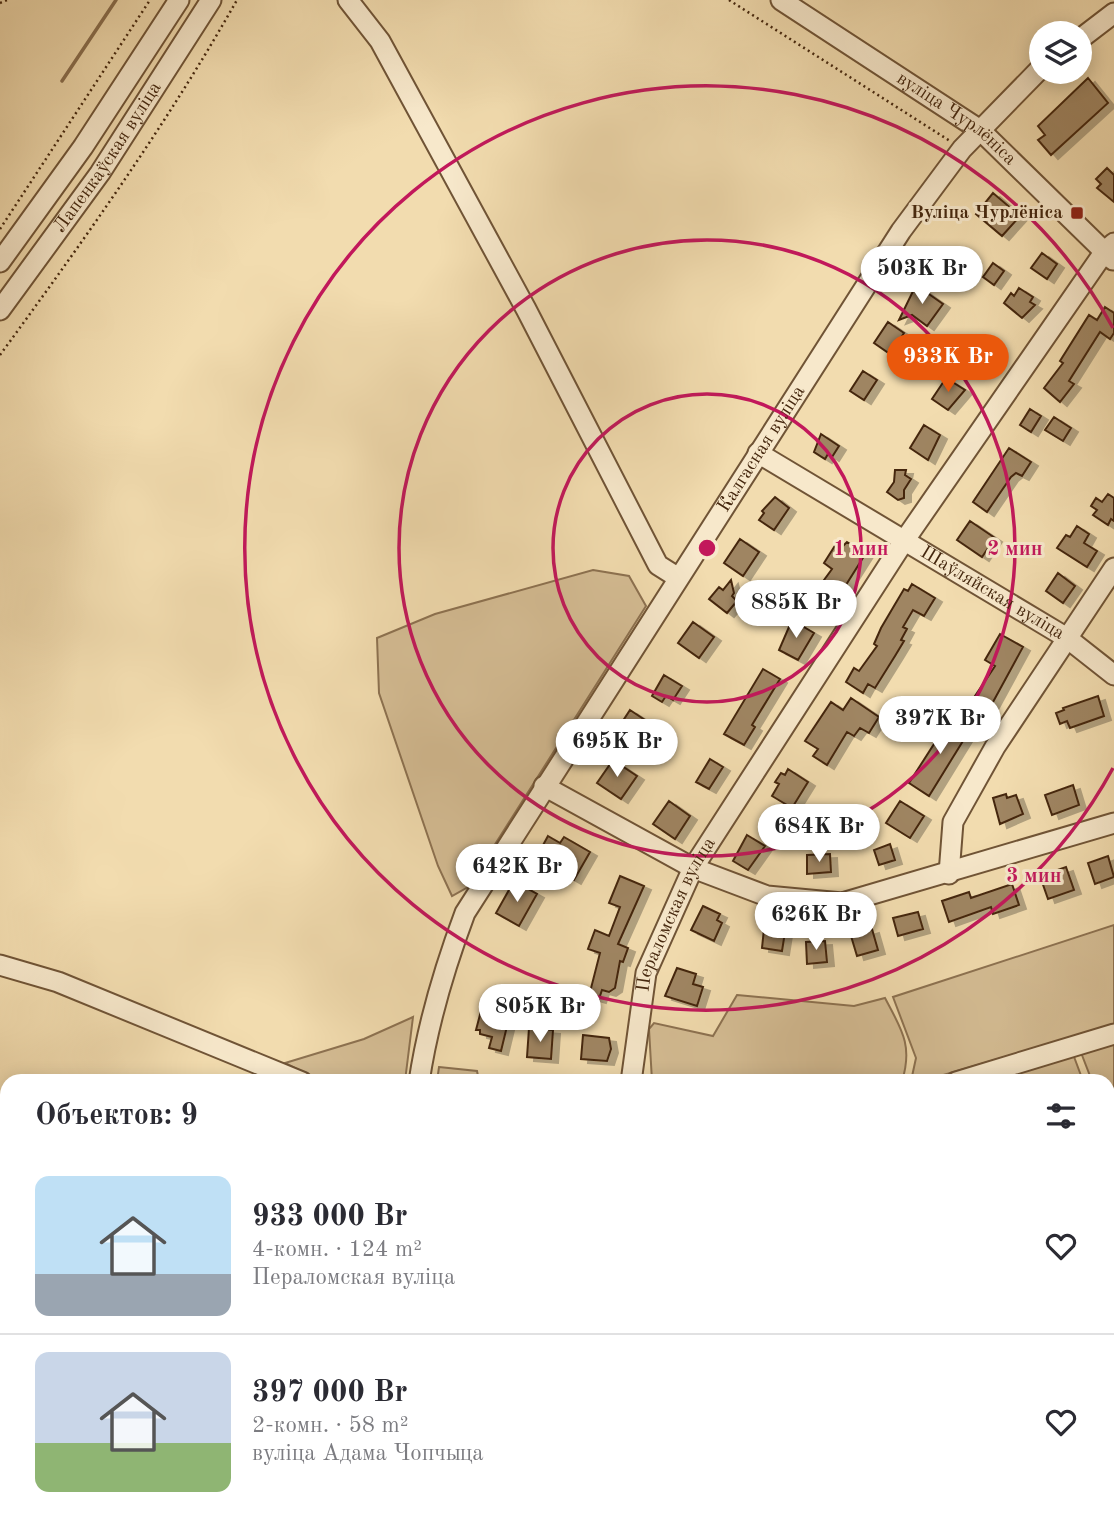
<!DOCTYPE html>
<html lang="ru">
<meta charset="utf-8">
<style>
:root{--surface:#fff;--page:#f2f2f3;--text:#2b2b33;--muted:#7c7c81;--line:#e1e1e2;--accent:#ea580c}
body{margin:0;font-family:"Old Standard TT",serif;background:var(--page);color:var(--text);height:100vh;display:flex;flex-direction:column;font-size:26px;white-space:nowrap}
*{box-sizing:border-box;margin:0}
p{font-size:23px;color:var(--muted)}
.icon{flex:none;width:38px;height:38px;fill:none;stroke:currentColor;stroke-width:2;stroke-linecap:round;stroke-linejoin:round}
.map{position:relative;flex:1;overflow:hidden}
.side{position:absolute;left:0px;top:1074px;width:1115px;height:450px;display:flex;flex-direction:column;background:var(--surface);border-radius:21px 21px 0 0;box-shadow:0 4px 18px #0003}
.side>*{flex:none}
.fabs{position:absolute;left:1029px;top:21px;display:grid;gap:14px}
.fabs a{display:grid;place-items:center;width:63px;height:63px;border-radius:50%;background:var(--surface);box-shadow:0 4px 18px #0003;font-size:35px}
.price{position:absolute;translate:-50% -60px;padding:0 16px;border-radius:24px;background:#fff;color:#222;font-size:23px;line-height:46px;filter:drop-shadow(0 2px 4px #0008)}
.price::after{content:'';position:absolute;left:50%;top:42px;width:21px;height:16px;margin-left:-10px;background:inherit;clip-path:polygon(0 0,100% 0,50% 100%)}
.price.selected{background:var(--accent);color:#fff}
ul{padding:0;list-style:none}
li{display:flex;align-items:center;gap:21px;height:175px;padding:0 35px}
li+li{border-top:2px solid var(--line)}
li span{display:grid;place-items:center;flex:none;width:196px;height:140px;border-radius:14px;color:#555}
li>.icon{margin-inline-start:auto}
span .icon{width:84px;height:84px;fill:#fffc;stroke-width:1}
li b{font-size:30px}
h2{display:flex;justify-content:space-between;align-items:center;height:84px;padding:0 35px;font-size:30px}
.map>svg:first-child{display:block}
.green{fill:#d5bd94;stroke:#8d7251;stroke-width:2}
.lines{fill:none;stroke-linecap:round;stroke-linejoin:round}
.stream{stroke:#896e4e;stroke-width:3.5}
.building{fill:#9f8562;stroke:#45270e;stroke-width:2;filter:url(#shadow)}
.minor-casing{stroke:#705436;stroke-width:23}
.path{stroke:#45270e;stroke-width:2.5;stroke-dasharray:2 3.5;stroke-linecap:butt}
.minor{stroke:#f7e8cb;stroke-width:19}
.ring{fill:none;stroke:#c2185b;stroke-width:3.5}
.poi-dot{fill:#8f2418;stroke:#f7e8cb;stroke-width:2.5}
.labels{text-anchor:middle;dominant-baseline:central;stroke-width:6;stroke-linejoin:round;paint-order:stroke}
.street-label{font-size:19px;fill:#45270e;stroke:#f7e8cb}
.poi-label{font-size:19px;font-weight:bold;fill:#45270e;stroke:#f7e8cb;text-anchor:end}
.centre{fill:#c2185b;stroke:#f7e8cb;stroke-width:3.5}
.ring-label{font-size:21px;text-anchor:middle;font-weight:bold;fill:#c2185b;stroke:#f7e8cb;stroke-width:6;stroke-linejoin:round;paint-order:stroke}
</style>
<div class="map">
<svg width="1114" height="1523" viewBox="0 0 1114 1523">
<defs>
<filter id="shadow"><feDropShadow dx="7" dy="4" stdDeviation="0" flood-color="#0004"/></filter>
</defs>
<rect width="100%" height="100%" fill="#f2dcaf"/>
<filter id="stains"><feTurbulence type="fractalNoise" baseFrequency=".00286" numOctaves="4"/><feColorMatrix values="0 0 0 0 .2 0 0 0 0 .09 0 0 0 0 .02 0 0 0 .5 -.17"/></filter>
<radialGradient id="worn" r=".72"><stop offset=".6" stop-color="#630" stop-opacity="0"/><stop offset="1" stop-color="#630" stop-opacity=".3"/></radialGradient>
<!-- green -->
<path class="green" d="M593 570 629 576 646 606 468 887 452 896 438 866 379 693 377 638 435 614Z
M1114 925V1025L923 1081H911L916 1058 893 997Z
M737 995 854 1006 885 998C902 1030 913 1046 902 1081H652L649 1029 654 1023 713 1036Z
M413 1017 405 1081H320L285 1063 364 1039Z
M1114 1040V1117L1108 1119V1082L1092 1081 1080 1050Z
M1073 1054 1083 1081 977 1082Z
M439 1067 477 1071 479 1081H437Z"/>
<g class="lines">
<!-- stream -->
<path class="stream" d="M62 81 116 0"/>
</g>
<!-- building -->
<path class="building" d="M1088 78 1108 103 1051 155 1038 140 1045 135 1038 126Z
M1107 168 1114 175V202L1097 188 1101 184 1096 179Z
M993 193 1020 216 1002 236 976 214Z
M947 251 968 265 959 276 953 272 949 277 935 267Z
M1042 253 1057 264 1047 279 1031 268Z
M993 263 1004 271 994 285 983 277Z
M916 285 943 304 927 326 912 315 899 320Z
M1019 288 1033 297 1030 302 1035 305 1022 318 1004 303 1011 293 1014 296Z
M1105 307 1114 313V333L1110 339 1100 332 1069 381 1074 384 1060 402 1044 388 1063 363 1060 361 1089 315 1097 320Z
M888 322 904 333 890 354 874 343Z
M973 342 989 353 979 369 968 361 971 357 966 353Z
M863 371 877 380 864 400 850 391Z
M946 378 965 390 948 410 932 399Z
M1030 409 1041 416 1031 432 1020 425Z
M1054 417 1071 428 1063 441 1045 430Z
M924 425 940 435 928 460 910 448Z
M821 434 839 446 832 457 828 454 825 459 814 452Z
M1009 448 1031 462 1022 476 1016 473 1011 477 987 512 973 502Z
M895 470H906L905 475 911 479 904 490V498L898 500 887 492 894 482Z
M1108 494 1114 498V521L1111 519 1108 525 1093 515 1097 510 1091 506 1096 498 1102 502Z
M775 497 789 508 774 530 759 520 764 513 762 511Z
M970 521 995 538 982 557 957 540Z
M1077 526 1089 534 1084 543 1097 551 1087 567 1057 548 1066 535 1070 537Z
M740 539 759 552 743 576 724 563Z
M847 542 866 553 827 615 808 602 832 569 824 563 836 544 842 547Z
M1058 573 1075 586 1063 603 1046 591Z
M731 580 734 593 732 596 737 601 727 613 709 599 719 587 723 590Z
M912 584 935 598 924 616 913 610 903 627 907 629 901 640 904 641 895 656 875 688 868 684 863 693 846 682 854 668 859 671 877 646 874 644 881 628 904 589 908 591Z
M792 620 814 633 798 660 779 650Z
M693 622 714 637 699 658 678 643Z
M1000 634 1023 647 987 713 971 702 995 666 985 660Z
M763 669 780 679 752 725 755 727 744 745 724 734Z
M664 675 682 686 673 700 666 696 662 702 652 696Z
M1098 696 1104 716 1070 728 1067 721 1060 724 1056 713 1064 710 1063 708Z
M851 698 879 717 869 733 860 728 854 736 847 732 827 765 813 756 818 749 805 741 831 702 843 710Z
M630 710 651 724 638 744 617 730Z
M952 716 971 728 929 796 909 783Z
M710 759 723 767 709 789 696 782Z
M613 760 637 776 621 799 597 783Z
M788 769 808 782 792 808 772 796 779 784 775 782 781 773 785 775Z
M1073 785 1079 805 1052 815 1045 795Z
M1006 794 1007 798 1016 795 1023 814 1000 824 993 798Z
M669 801 690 816 675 839 653 824Z
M900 801 924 816 910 838 886 823Z
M747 835 765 846 748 870 733 861Z
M548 836 560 843 564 837 590 852 574 880 536 858Z
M890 844 895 860 879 865 874 850Z
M830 854 831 872 807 874V855Z
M1108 856 1114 877 1095 884 1088 863Z
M1066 867 1074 890 1048 899 1040 876Z
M620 876 644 886 618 944 628 948 623 962 620 961 615 988 609 992 602 990 599 999 589 996 600 953 588 949 595 930 609 936 620 907 609 903Z
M514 881 537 894 519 926 496 913Z
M1012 884 1019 905 993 914 991 907 949 922 942 901 969 892 971 898Z
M703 906 720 914 717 920 722 923 714 941 691 930Z
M918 912 923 929 898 936 893 918Z
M764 929 785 932 782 951 762 948Z
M872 929 878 950 857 956 851 936Z
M825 941 827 962 807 964 806 942Z
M677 968 696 974 693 984 703 987 697 1006 665 996Z
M482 1007 498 1011 505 1016 503 1020 508 1022 501 1051 489 1048 492 1037 480 1034V1030H476Z
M529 1028 553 1030 551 1059 527 1057Z
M583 1035 609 1038 611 1049 607 1061 581 1059Z"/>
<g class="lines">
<!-- minor casing -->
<g class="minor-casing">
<g id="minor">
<path d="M348 0 380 41 526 309 658 565 677 577"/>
<path id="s1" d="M781 0 980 130 1113 260"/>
<path d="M1080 39 1114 13"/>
<path d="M0 262 83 147 179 0"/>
<path id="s2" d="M0 310 100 173 211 0"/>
<path id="s3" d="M758 453 1067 638 1114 675"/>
<path d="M544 786 693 868 767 896 842 903 1114 823"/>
<path d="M949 874 953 822 995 747 1114 568"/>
<path d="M0 965 58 982 302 1082"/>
<path id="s4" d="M419 1082C428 1022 444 969 465 913L901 231 962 149 1041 68"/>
<path id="s5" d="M631 1082 646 973 693 868 904 541 1105 251 1114 243"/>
<path d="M956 1082 1114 1034"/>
<path d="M1108 1231 1114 1229"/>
<path d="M1108 1412 1114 1410"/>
<path d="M1108 1491 1114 1510"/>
<path d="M529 1517 531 1523"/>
<path d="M733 1523 752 1517"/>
</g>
</g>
<!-- path -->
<path class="path" d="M729 0 950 141
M0 3 7 0
M0 229 150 0
M0 355C84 240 167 124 237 0"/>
<!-- minor -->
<use href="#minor" class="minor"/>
</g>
<!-- distance rings -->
<g class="ring">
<circle cx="707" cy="548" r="154"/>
<circle cx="707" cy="548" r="308"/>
<path d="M1113 768A462 462 0 1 1 1113 328"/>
</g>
<!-- markers -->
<rect class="poi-dot" x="1070" y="206" width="14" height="14" rx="3.5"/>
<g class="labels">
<!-- street labels -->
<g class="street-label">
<text stroke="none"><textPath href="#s1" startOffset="212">вуліца Чурлёніса</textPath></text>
<text stroke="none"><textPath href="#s2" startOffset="187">Лапенкаўская вуліца</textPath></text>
<text stroke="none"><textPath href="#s4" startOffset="726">Калгасная вуліца</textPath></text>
<text stroke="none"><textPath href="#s3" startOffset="273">Шаўляйская вуліца</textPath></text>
<text stroke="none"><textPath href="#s5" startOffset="175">Пераломская вуліца</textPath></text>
</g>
<!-- poi labels -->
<g class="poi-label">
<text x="1063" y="213">Вуліца Чурлёніса</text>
</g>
</g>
<circle cx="707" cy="548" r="10" class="centre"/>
<g class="ring-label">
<text x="861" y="555">1 мин</text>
<text x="1015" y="555">2 мин</text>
<text x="1034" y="882">3 мин</text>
</g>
<rect width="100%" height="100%" filter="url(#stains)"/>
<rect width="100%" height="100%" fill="url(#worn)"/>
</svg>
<div class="fabs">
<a><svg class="icon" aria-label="layers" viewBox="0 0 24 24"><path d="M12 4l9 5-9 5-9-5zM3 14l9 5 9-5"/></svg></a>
</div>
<b class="price" style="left:922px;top:306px">503K Br</b>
<b class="price selected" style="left:948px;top:394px">933K Br</b>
<b class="price" style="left:796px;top:640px">885K Br</b>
<b class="price" style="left:940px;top:756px">397K Br</b>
<b class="price" style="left:617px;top:779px">695K Br</b>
<b class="price" style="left:819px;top:864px">684K Br</b>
<b class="price" style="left:517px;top:904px">642K Br</b>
<b class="price" style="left:816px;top:952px">626K Br</b>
<b class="price" style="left:540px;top:1044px">805K Br</b>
<section class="side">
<h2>Объектов: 9<svg class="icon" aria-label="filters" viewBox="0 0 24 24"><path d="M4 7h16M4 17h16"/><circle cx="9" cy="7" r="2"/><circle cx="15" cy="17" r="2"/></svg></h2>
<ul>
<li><span style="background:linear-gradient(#bfe0f5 70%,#9aa5b1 0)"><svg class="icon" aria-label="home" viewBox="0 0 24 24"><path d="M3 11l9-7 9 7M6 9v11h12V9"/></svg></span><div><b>933 000 Br</b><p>4-комн. · 124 m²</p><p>Пераломская вуліца</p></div><svg class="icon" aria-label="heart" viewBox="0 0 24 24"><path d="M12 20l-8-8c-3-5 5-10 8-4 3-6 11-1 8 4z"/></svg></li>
<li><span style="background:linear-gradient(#c9d6e8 65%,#8fb573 0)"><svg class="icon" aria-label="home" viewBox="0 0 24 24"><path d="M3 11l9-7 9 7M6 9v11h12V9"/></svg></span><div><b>397 000 Br</b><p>2-комн. · 58 m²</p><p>вуліца Адама Чопчыца</p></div><svg class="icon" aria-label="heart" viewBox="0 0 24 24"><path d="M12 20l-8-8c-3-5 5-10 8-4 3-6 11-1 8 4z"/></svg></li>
</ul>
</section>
</div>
